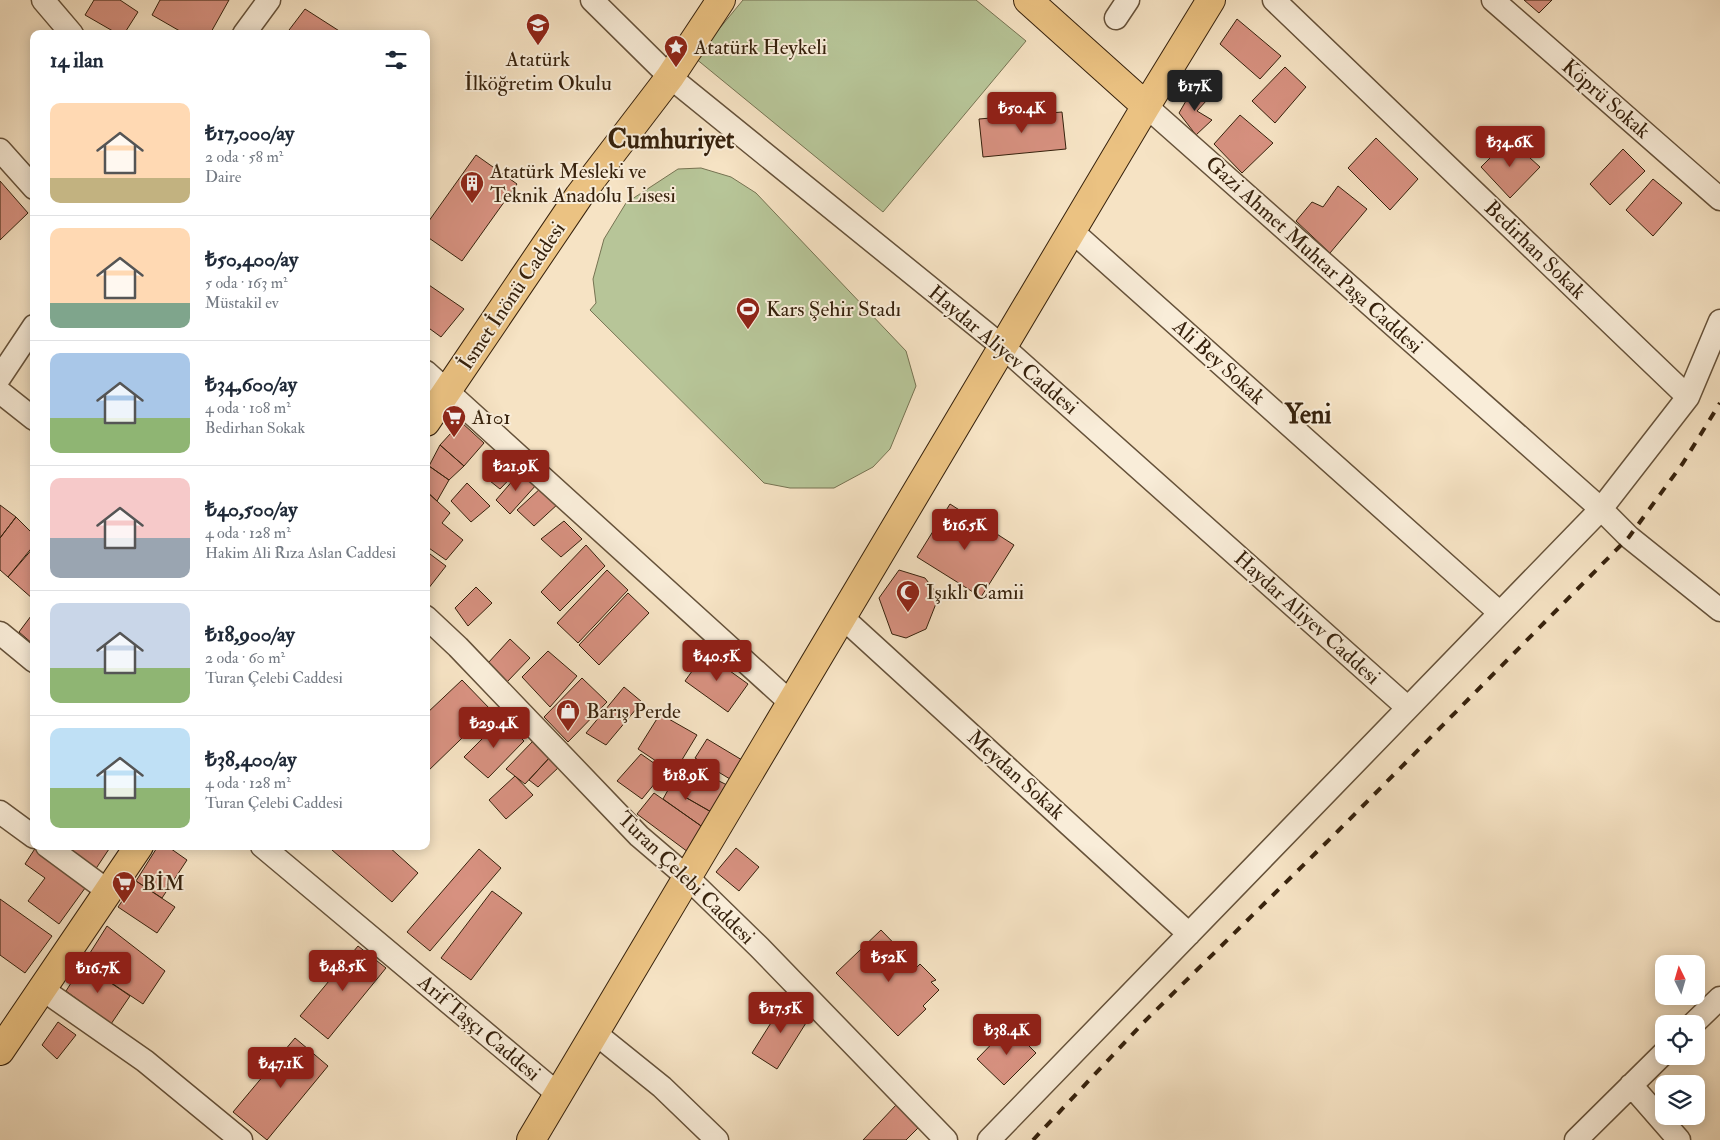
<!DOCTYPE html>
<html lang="tr">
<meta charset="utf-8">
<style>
:root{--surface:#fff;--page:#f6f6f7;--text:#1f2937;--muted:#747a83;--line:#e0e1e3;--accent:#8f2418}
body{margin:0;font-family:"IM FELL Double Pica",serif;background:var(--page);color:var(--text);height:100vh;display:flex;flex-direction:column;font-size:19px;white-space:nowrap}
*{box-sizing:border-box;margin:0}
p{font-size:16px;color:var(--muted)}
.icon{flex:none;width:28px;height:28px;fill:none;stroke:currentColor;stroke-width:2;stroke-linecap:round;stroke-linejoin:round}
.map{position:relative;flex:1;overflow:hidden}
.drawer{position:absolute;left:30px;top:30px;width:400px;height:820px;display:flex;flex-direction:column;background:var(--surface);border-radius:10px;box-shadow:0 2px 12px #0003}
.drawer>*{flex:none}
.needle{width:32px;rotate:355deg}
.tools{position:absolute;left:1655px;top:955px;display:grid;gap:10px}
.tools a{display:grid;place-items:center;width:50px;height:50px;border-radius:10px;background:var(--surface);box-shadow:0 2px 12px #0003;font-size:25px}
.price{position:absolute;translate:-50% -42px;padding:0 11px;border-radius:5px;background:var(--accent);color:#fff;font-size:16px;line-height:32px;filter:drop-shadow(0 1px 2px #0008)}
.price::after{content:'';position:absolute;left:50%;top:30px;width:15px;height:11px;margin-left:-8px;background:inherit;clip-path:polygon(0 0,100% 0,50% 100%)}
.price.active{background:#222;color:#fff}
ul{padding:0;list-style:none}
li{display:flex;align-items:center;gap:15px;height:125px;padding:0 20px}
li+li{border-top:1px solid var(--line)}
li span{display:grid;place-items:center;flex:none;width:140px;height:100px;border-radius:10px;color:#555}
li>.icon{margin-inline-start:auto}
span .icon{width:60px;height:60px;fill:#fffc;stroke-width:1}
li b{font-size:21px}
h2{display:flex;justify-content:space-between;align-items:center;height:60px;padding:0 20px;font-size:21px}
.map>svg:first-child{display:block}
.green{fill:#b7c598;stroke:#767352}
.building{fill:#d79180;stroke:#36210c}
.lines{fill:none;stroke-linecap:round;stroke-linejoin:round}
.minor-casing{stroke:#66523a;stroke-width:25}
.major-casing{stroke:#36210c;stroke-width:30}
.minor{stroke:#f9edd9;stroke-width:22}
.major{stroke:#ebc282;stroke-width:28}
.rail{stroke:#36210c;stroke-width:4;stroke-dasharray:9 9;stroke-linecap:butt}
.labels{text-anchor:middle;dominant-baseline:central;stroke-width:4;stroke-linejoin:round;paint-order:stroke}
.poi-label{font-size:21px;fill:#36210c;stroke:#f9edd9;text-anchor:start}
.street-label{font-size:21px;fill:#36210c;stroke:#f9edd9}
.district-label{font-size:26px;font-weight:bold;fill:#36210c;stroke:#f9edd9}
</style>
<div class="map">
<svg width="1720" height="1140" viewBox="0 0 1720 1140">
<rect width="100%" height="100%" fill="#f6e3c4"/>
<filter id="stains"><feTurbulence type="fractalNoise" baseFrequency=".004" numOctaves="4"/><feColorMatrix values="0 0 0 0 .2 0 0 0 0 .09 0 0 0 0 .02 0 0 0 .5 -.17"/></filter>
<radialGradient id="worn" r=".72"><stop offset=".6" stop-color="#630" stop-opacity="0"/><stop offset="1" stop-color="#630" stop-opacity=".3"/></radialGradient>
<!-- green -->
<path class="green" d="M743 0H976L1026 41 883 212 695 58Z
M701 168 731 177 756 193 906 351 916 386 890 449 873 467 834 488H790L764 483 590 310 596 303 593 279 604 239 626 203 678 169Z"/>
<!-- building -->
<path class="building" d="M94 0H120L138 12 124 34H118L85 15Z
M160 0H229L210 34H185L152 15Z
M1524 0H1552L1539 13Z
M305 9 344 34H286Z
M1237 19 1281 56 1260 79 1220 44Z
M1285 67 1306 87 1275 123 1252 101Z
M1194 87 1207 100 1197 111 1212 120 1196 135 1179 113Z
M1062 112 1066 149 983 157 979 119Z
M1240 115 1273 143 1242 173 1214 144Z
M1376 138 1418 179 1390 210 1348 168Z
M1509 139 1540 167 1510 198 1481 167Z
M1623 149 1645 171 1610 205 1590 184Z
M476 155 517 184 462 261 426 236V225Z
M1653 179 1682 203 1653 236 1626 210Z
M0 181 28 213 0 240Z
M1338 186 1367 209 1330 253 1296 221 1312 202 1323 207Z
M426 283 464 309 441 337 426 326Z
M461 422 484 443 464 466 440 445Z
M440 445 464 466 449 480 429 466Z
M512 459 521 467 500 489 490 481Z
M429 466 449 480 437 501 426 491V470Z
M521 471 537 484 510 514 496 500Z
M467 483 490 506 471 522 451 501Z
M542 487 559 503 534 526 517 510Z
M426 491 450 513 442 523 463 540 446 560 426 546Z
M950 504 1014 545 981 597 917 557Z
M0 505 16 517 0 538Z
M16 517 34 535V545L8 577 0 570V538Z
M564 521 582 539 561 557 541 539Z
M586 545 605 566 560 611 541 592Z
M34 547V599H33L8 577Z
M426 551 446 566 428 589 426 588Z
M607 570 628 590 578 643 557 623Z
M899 570 925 578 939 596 926 629 906 638 892 634 879 598Z
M476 587 492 603 468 626 455 608Z
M628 593 649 613 599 665 579 645Z
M34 612V645L19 632Z
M510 639 530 658 507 682 488 663Z
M548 651 577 676 550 707 522 677Z
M705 653 748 684 728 712 685 681Z
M582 678 607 702 568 742 544 717Z
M462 680 491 710 426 773V714Z
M624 687 642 702 606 745 586 733Z
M660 714 697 735 674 773 638 749Z
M502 719 524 741 488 778 464 757Z
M707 739 742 760 730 779 695 758Z
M534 740 551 756 525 784 506 769Z
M641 754 665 771 642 799 617 781Z
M551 756 560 766 538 787 529 780Z
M699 771 727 785 713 813 685 797Z
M678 772 692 785 685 797 713 813 704 828 663 799Z
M515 776 533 795 506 819 489 800Z
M654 793 704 828 688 852 637 814Z
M61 846H111L95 870Z
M158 846H167L187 860 162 898 136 881Z
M335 846H388L418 873 392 902 332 850Z
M36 847 88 884 59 924 28 901 45 878 25 864Z
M736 848 759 867 739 891 716 872Z
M479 849 501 868 430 951 407 932Z
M136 881 175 907 157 933 118 907Z
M492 891 522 913 471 980 441 958Z
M0 899 52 936 25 973 0 955Z
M107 926 165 971 143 1004 83 964Z
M881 930 912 962 909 965 914 970 920 964 936 980 931 982 939 990 923 1006 926 1009 898 1036 836 973Z
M358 946 386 968 328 1039 300 1016Z
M83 964 130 996 111 1024 66 991Z
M786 999 811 1015 777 1069 752 1053Z
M58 1022 76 1035 57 1059 42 1045Z
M1009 1026 1036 1053 1004 1085 977 1059Z
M295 1038 328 1066 267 1140 233 1112Z
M897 1104 920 1126 906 1140H863Z"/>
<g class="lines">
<!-- minor casing -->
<g class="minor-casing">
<path id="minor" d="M43 0 72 34
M592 0 670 77 1003 347 1408 708
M1274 0 1688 397
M1493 0 1720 199
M1116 18 1128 0
M244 34 269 0
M1146 106 1601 509 1629 537 1720 610
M0 150 34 188
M1072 231 1500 613
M426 372 791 703
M0 377 34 326
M0 392 34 419
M426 617 458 647 639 836 687 877 759 947 946 1140
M842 617 1189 934
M0 633 34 661
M0 812 34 837
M47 846 108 891
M262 846 558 1094
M42 989 145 1061 241 1140
M1693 1024 1720 998
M595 1033 662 1087 717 1140
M1631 1085 1679 1140
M989 1140 1601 509 1688 397 1720 321
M1576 1140 1664 1053"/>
</g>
<!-- major casing -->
<g class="major-casing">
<path id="major" d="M1028 0 1146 106
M426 422 579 196 670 77 721 0
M0 1051 139 846
M531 1140 1146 106 1211 0"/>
</g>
<!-- minor -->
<use href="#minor" class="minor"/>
<!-- major -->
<use href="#major" class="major"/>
<!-- rail -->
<path class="rail" d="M1033 1140 1143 1023 1338 831 1629 537 1683 463 1720 403"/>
</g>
<!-- icons -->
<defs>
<g id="school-pin" transform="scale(1.25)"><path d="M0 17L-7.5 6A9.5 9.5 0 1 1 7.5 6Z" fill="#8f2418" stroke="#f9edd9"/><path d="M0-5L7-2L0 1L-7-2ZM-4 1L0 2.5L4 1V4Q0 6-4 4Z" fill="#fff"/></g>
<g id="sight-pin" transform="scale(1.25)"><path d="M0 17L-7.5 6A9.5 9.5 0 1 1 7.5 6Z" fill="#8f2418" stroke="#f9edd9"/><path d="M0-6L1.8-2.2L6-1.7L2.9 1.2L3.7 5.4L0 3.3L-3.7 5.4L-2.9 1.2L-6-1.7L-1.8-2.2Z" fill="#fff"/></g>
<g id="building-pin" transform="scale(1.25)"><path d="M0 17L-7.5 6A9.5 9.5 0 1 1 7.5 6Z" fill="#8f2418" stroke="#f9edd9"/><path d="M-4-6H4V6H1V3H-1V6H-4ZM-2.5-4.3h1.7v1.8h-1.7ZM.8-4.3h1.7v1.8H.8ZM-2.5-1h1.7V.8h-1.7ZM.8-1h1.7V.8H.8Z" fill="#fff"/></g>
<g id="stadium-pin" transform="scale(1.25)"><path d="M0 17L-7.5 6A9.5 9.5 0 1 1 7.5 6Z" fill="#8f2418" stroke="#f9edd9"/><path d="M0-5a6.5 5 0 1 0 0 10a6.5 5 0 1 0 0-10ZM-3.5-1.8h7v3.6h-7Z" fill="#fff"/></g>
<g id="supermarket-pin" transform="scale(1.25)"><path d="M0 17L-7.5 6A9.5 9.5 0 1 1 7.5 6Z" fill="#8f2418" stroke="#f9edd9"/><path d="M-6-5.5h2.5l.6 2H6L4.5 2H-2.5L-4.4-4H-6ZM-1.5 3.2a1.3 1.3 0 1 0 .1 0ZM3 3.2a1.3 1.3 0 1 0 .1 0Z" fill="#fff"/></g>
<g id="mosque-pin" transform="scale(1.25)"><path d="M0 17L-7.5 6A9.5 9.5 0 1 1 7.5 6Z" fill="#8f2418" stroke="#f9edd9"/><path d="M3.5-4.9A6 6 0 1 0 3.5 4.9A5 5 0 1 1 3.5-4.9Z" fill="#fff"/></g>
<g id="shop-pin" transform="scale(1.25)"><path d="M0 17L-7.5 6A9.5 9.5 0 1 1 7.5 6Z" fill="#8f2418" stroke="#f9edd9"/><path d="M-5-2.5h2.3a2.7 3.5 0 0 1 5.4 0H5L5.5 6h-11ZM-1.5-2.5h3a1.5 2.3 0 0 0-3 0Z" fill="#fff"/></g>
</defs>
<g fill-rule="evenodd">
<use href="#school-pin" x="538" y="25"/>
<use href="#sight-pin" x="676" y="47"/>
<use href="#building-pin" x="472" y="183"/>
<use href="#stadium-pin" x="748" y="309"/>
<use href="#supermarket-pin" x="454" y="417"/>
<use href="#mosque-pin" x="908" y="592"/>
<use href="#shop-pin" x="568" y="711"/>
<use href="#supermarket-pin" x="124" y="883"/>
</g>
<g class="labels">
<!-- poi labels -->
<g class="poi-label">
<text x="694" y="47">Atatürk Heykeli</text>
<text x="538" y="59" text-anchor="middle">Atatürk<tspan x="538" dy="24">İlköğretim Okulu</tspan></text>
<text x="490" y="171">Atatürk Mesleki ve<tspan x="490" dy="24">Teknik Anadolu Lisesi</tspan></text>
<text x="766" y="309">Kars Şehir Stadı</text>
<text x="472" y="417">A101</text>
<text x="926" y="592">Işıklı Camii</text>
<text x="586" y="711">Barış Perde</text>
<text x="142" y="883">BİM</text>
</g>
<!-- street labels -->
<g class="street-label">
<text transform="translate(1606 99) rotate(41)">Köprü Sokak</text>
<text transform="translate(1535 250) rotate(44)">Bedirhan Sokak</text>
<text transform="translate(1314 255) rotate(42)">Gazi Ahmet Muhtar Paşa Caddesi</text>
<text transform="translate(512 296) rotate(-56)">İsmet İnönü Caddesi</text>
<text transform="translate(1003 350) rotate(40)">Haydar Aliyev Caddesi</text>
<text transform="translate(1219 362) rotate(42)">Ali Bey Sokak</text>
<text transform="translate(1307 618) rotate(42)">Haydar Aliyev Caddesi</text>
<text transform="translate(1016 775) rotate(42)">Meydan Sokak</text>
<text transform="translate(686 878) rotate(44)">Turan Çelebi Caddesi</text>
<text transform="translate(479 1028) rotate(40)">Arif Taşçı Caddesi</text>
</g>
<!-- district labels -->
<g class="district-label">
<text x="671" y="140">Cumhuriyet</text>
<text x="1308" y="415">Yeni</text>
</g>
</g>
<rect width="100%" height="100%" filter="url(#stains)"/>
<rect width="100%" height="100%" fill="url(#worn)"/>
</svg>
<div class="tools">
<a><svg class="needle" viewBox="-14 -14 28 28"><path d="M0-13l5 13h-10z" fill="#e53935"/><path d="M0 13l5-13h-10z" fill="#747a83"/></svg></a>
<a><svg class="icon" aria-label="locate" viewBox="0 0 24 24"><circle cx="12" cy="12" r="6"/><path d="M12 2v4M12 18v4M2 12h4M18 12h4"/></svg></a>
<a><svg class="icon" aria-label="layers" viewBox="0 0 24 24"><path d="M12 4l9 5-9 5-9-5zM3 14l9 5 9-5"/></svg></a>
</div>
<b class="price active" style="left:1195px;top:112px">₺17K</b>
<b class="price" style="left:1022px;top:134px">₺50.4K</b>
<b class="price" style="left:1510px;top:168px">₺34.6K</b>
<b class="price" style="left:516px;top:492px">₺21.9K</b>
<b class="price" style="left:965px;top:551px">₺16.5K</b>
<b class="price" style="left:717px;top:682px">₺40.5K</b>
<b class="price" style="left:494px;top:749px">₺29.4K</b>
<b class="price" style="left:686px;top:801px">₺18.9K</b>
<b class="price" style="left:889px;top:983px">₺52K</b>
<b class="price" style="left:343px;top:992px">₺48.5K</b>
<b class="price" style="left:98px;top:994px">₺16.7K</b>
<b class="price" style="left:781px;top:1034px">₺17.5K</b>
<b class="price" style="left:1007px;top:1056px">₺38.4K</b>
<b class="price" style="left:281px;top:1089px">₺47.1K</b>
<section class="drawer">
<h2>14 ilan<svg class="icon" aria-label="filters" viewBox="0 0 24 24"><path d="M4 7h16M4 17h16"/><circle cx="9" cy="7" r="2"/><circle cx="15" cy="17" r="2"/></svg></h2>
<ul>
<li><span style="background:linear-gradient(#ffd9b3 75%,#c2b280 0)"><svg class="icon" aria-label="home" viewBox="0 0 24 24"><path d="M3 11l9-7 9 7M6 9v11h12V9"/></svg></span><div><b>₺17,000/ay</b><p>2 oda · 58 m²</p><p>Daire</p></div></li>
<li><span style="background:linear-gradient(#ffd9b3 75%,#7fa58c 0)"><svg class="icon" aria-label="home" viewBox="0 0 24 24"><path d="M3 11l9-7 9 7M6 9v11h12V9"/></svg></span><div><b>₺50,400/ay</b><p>5 oda · 163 m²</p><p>Müstakil ev</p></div></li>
<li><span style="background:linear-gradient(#a9c7e8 65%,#8fb573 0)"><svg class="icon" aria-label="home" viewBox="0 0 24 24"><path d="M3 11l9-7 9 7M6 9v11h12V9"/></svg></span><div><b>₺34,600/ay</b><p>4 oda · 108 m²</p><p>Bedirhan Sokak</p></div></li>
<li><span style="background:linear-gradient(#f6c9c9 60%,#9aa5b1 0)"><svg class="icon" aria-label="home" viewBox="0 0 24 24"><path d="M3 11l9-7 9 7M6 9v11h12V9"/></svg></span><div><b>₺40,500/ay</b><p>4 oda · 128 m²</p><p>Hakim Ali Rıza Aslan Caddesi</p></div></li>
<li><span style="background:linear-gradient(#c9d6e8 65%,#8fb573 0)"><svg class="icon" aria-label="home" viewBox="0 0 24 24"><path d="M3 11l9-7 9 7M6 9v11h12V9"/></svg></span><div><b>₺18,900/ay</b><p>2 oda · 60 m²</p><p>Turan Çelebi Caddesi</p></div></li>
<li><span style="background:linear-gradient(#bfe0f5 60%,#8fb573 0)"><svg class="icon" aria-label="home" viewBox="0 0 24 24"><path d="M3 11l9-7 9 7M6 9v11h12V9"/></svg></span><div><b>₺38,400/ay</b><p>4 oda · 128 m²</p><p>Turan Çelebi Caddesi</p></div></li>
</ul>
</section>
</div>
